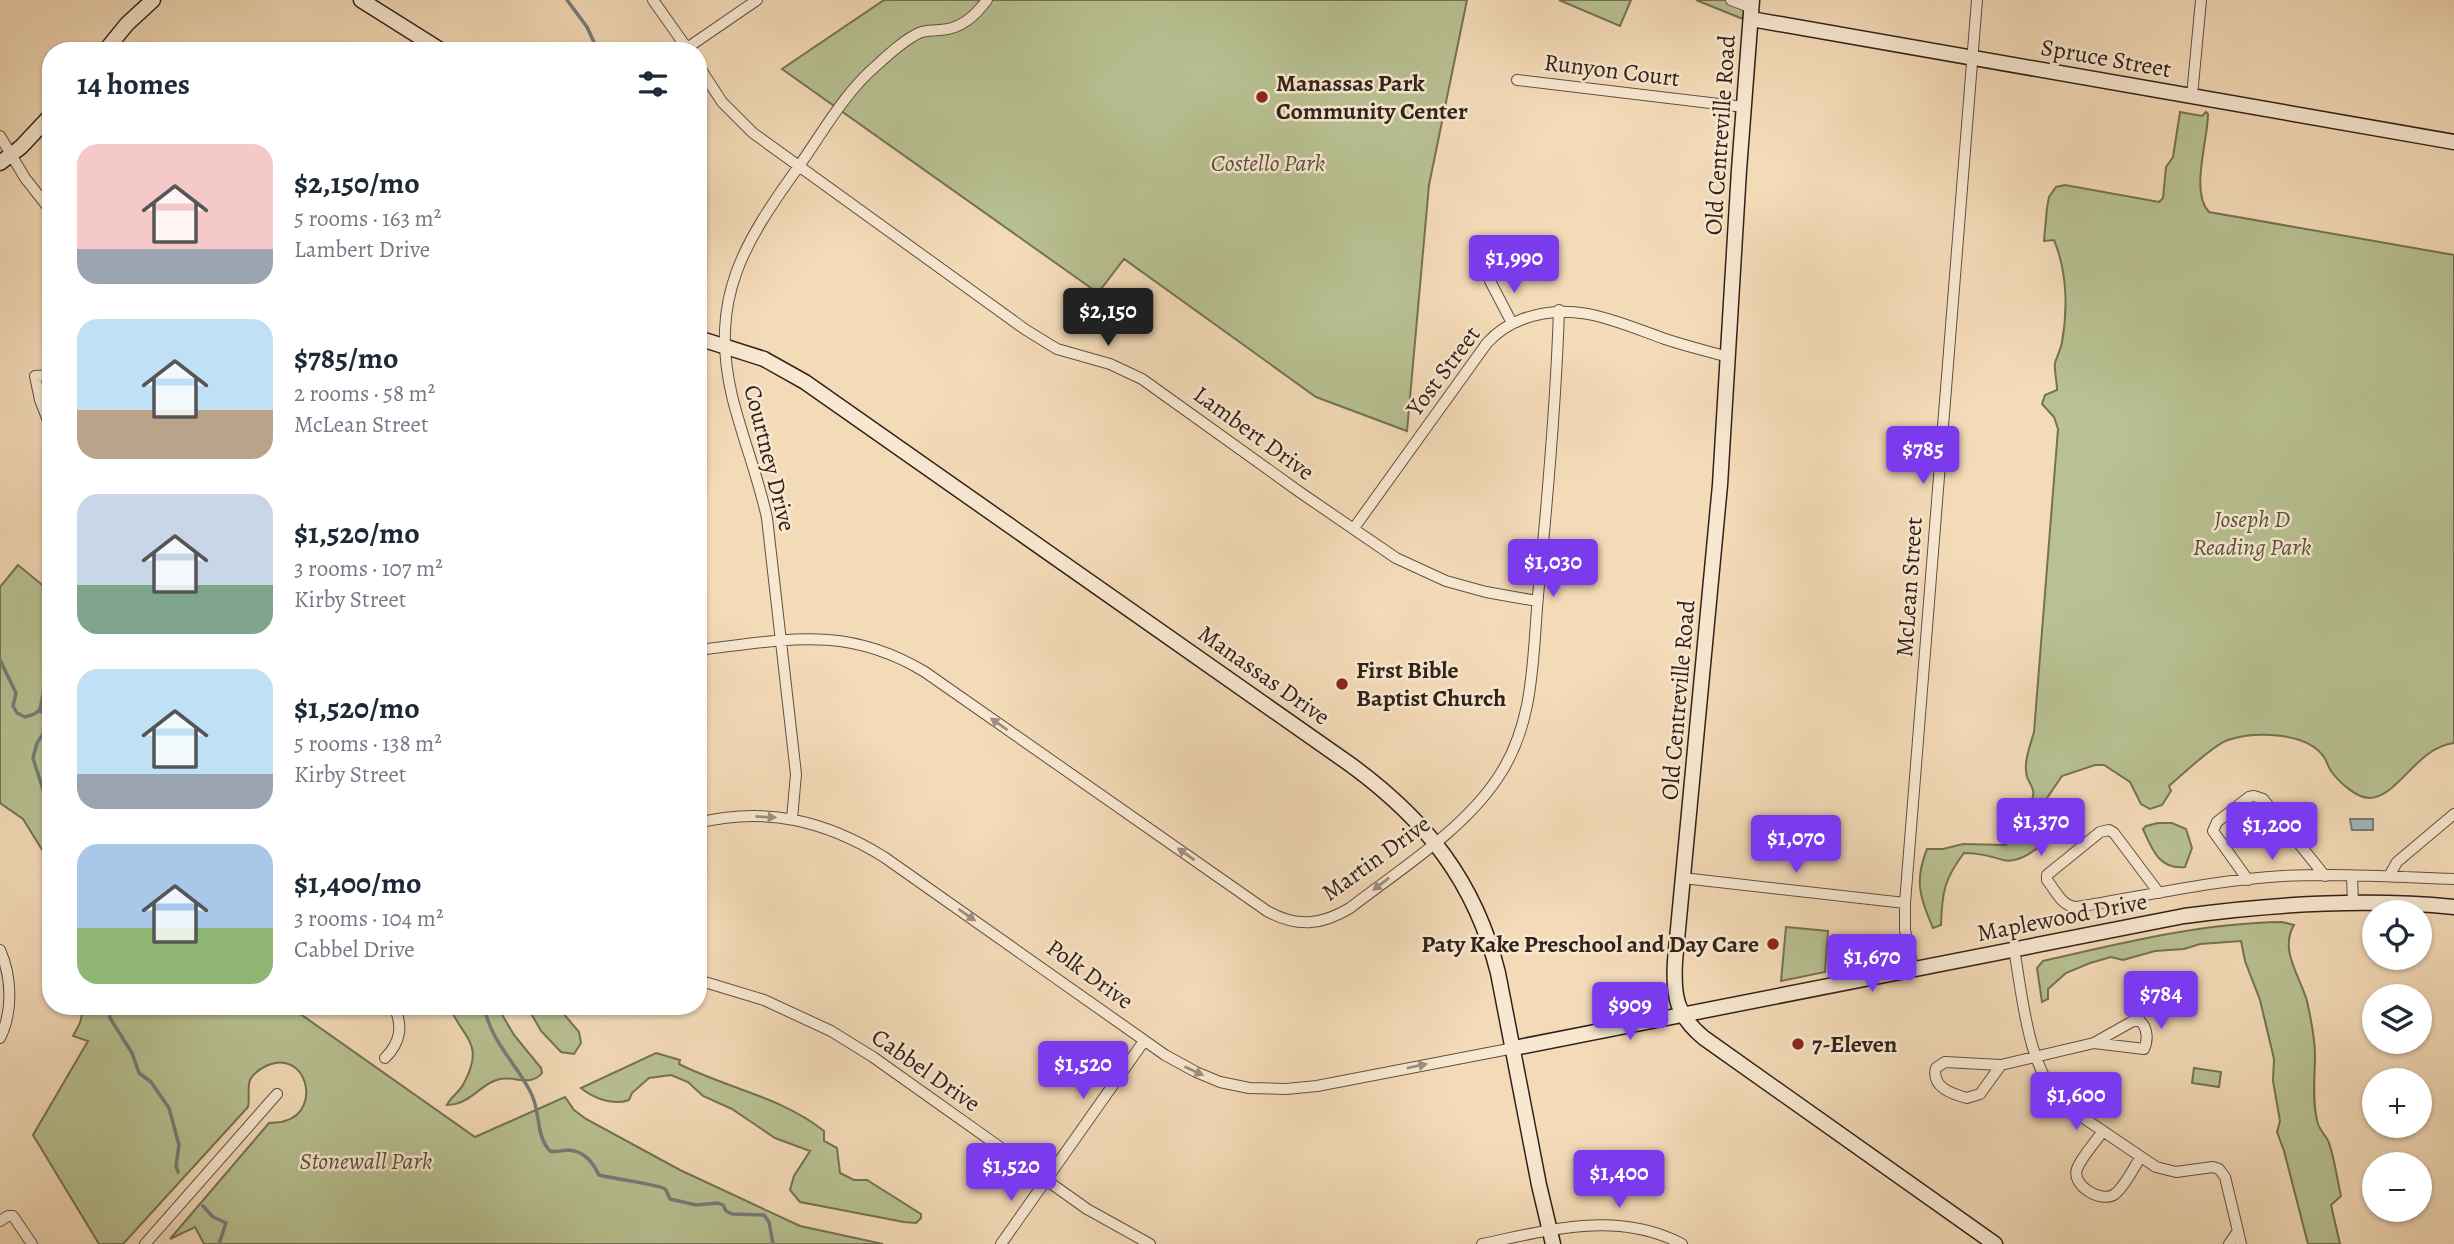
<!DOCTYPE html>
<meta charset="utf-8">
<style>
:root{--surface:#fff;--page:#f6f6f7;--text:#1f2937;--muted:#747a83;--accent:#7c3aed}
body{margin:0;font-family:Alegreya,serif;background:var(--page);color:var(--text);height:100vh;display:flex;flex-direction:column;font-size:26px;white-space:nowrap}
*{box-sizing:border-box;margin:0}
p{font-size:23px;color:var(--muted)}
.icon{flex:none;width:38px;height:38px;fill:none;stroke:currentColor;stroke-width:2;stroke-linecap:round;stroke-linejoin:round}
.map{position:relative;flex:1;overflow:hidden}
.details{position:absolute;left:42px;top:42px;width:665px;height:973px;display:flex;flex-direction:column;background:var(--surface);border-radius:28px;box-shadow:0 2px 5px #0004}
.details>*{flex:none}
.tools{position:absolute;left:2362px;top:900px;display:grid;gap:14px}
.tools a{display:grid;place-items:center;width:70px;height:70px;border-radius:50%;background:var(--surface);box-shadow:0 2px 5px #0004;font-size:35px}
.price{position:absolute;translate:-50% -60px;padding:0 16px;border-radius:7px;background:var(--accent);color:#fff;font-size:23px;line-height:46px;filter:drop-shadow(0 2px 4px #0008)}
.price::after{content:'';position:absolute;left:50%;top:42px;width:21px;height:16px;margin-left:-10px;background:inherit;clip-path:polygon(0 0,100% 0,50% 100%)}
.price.selected{background:#222;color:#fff}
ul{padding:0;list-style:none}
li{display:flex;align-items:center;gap:21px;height:175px;padding:0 35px}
li span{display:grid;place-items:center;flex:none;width:196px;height:140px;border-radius:21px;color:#555}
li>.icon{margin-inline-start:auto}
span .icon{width:84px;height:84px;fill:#fffc;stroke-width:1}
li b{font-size:30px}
h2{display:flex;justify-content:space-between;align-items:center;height:84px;padding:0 35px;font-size:30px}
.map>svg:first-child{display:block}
.green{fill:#b8c192;stroke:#757156;stroke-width:2}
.water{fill:#a1b8ba;stroke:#757c7a;stroke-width:2}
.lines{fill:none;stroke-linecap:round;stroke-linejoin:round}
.stream{stroke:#757c7a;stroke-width:3.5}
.street-casing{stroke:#625042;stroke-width:12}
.secondary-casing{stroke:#32211a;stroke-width:17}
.street{stroke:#f8e8d1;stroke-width:10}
.secondary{stroke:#f8e8d1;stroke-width:14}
.oneway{fill:#9f8e7f}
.poi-dot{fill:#8f2418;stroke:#f8e8d1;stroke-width:2.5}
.labels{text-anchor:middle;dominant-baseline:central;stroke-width:5;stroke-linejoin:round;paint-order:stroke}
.street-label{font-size:24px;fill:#32211a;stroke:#f8e8d1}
.poi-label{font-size:24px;font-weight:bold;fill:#32211a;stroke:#f8e8d1;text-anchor:start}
.park-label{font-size:24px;font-style:italic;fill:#5a513e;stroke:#f8e8d1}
</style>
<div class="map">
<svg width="2454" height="1244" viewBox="0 0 2454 1244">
<rect width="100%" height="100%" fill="#f4dbb8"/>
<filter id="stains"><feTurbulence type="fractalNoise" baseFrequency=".00286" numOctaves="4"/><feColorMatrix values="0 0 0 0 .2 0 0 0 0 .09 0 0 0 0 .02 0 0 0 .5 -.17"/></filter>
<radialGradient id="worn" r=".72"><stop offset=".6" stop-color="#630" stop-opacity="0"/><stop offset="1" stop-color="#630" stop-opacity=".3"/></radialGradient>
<!-- green -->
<path class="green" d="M884 0H1467L1429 185 1407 431 1316 397 1124 259 1098 293 782 69Z
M1559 0H1631L1620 26Z
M1696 0H1745L1743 19Z
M2180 112 2202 116 2206 112 2208 114C2208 140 2190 192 2209 212L2454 255V743C2417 747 2398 797 2370 798 2356 798 2339 782 2331 771 2328 767 2327 761 2324 757 2307 732 2255 731 2228 740 2214 744 2182 775 2169 786L2171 791 2162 805 2150 809 2141 804 2130 782 2104 765H2095L2062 776 2047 798 2035 808 2048 840C2036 849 2020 864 2003 860 1989 856 1979 853 1964 853 1944 879 1942 893 1941 925L1933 928C1920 898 1914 881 1927 849H1943L1963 844 2006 845 2012 834 2014 812C2020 808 2029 805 2032 799 2036 790 2030 785 2027 777 2023 763 2030 746 2034 732L2058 429 2054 417 2042 404 2045 395 2057 390C2057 381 2054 371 2055 363 2057 356 2061 349 2062 342 2068 309 2067 271 2054 240L2044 241 2047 208 2049 197 2056 187 2065 185 2159 202 2163 198 2166 167 2173 157Z
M18 565 46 588 51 602V760L45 767 44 779 51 799V880L43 864 49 861 23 819 0 803V587Z
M2158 823H2172L2186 829 2192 848 2185 867C2159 870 2152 849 2143 829L2146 826Z
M2282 922 2294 925C2279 950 2300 976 2307 1001 2311 1019 2315 1037 2315 1055 2315 1076 2312 1099 2317 1120 2318 1129 2326 1135 2329 1143 2335 1160 2337 1179 2341 1196L2331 1205 2340 1244H2308L2284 1151 2277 1132 2280 1121 2273 1081 2274 1059 2260 1000 2245 961 2241 941 2200 944 2184 949 2155 951 2123 960 2111 957 2090 963 2066 973 2048 989V999L2042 1002 2037 968 2043 961C2121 943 2202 923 2282 922Z
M1786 927 1828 931 1825 972 1781 981Z
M84 1006H289L475 1137 565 1097 574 1110 586 1119 680 1170 800 1226 883 1244H204L195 1227 170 1239 269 1123C275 1122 280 1123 285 1121 323 1110 306 1047 266 1066 260 1069 253 1074 250 1080 247 1088 250 1098 248 1107L123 1244H99L33 1135 88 1041 73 1036 80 1023Z
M449 1006H497L514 1035 541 1068 542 1073C531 1087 515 1076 500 1079 480 1083 471 1105 447 1105 451 1096 460 1092 464 1083 485 1043 464 1040 449 1006Z
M527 1006H557L579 1032 581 1043 574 1054 561 1052 541 1031Z
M656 1053 680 1060 679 1064C726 1088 782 1097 824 1131V1141L837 1148 840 1173 854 1180H867L921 1214V1218L916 1223 904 1222 800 1202 790 1190 794 1176 810 1151 775 1138 732 1109 703 1096 688 1082 671 1075 649 1078 632 1093 629 1100C613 1106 593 1098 581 1088Z
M2194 1068 2221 1072 2219 1087 2192 1083Z"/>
<!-- water -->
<path class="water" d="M2350 819H2373V830H2352Z"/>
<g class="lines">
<!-- stream -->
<path class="stream" d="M567 0 587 27 598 51
M0 660 16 693 13 706 17 713 25 717C45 712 39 707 44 691L51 689
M39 711 46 714 48 727 37 743 33 758 51 815
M109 1006 110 1018 132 1053 139 1073 151 1082 169 1108 179 1145 176 1166 178 1172
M484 1006C490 1041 517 1064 531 1093 541 1112 535 1135 550 1151 557 1153 561 1150 568 1150 584 1151 592 1161 599 1175 609 1178 662 1185 665 1189 668 1192 668 1196 670 1199L696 1205 718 1203 723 1205 726 1211 732 1214 764 1215 769 1222 773 1244
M203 1206 213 1217 226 1223 219 1244"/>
<!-- street casing -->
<g class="street-casing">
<path id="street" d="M653 0 689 51
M1731 0 1752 8
M687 48 757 0
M698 65 722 102 753 133 1026 330 1057 349 1110 364 1142 379 1301 493 1396 558 1446 581 1486 592 1537 601
M1517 80 1744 107
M2192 96 2201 0
M0 136 25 178 51 211
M1490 281 1512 323
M51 375 35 376 40 400 51 428
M1354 528 1487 343C1498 331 1509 324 1523 319 1574 300 1617 322 1665 339 1686 346 1707 351 1728 357
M698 650C785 640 846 624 925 672L1267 911C1297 928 1322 925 1350 908 1399 870 1462 831 1497 779 1537 721 1532 652 1539 585 1548 494 1556 403 1559 310
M792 819 796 774 767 518C758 476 742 437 732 396 709 297 744 243 799 166 823 132 845 92 877 65 889 54 904 40 919 33 926 30 932 31 940 30 961 29 975 16 987 0
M698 823C766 806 826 821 884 857L1165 1055 1196 1072 1220 1082 1249 1088 1286 1089 1317 1086 1514 1048
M2352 876 2353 903
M2389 876 2397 862 2454 814
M1683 878 1905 903
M2248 880 2213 831 2217 822 2249 797 2254 796 2263 799 2325 876
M2159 893 2114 833 2109 830 2100 832 2047 875V880C2056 891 2062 907 2077 907 2145 896 2214 880 2283 876 2340 873 2397 877 2454 879
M2014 949C2023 999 2027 1066 2063 1104L2156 1167 2176 1172 2213 1167 2219 1169 2225 1177 2238 1231
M0 950C12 977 13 1012 0 1038
M1913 968 1905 930V903L1977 0
M698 980 764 1000 831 1031 873 1057 1087 1209 1150 1244
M385 1058C401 1042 403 1026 394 1006
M1945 1062 2001 1065 1980 1094 1967 1098C1952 1094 1931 1087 1936 1068Z
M2001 1065 2094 1043 2133 1021H2140C2148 1028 2148 1041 2144 1049L2094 1043
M2102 1132C2095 1143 2082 1156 2077 1169 2071 1185 2101 1204 2115 1194 2125 1186 2133 1169 2140 1158
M0 1221 8 1216H13L32 1244
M145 1244 277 1094
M1001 1244 1144 1041
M1482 1244C1550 1230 1617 1210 1682 1244
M2229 1244 2238 1231 2241 1244"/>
</g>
<!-- secondary casing -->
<g class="secondary-casing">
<path id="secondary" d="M361 0 442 51
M1752 0 1739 170 1720 485 1675 961C1673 996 1676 1015 1704 1038L1995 1244
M1751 19 2454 142
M105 51 127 24 153 0
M0 163 21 147 51 115
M698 338 764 359 805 382 1351 765C1426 820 1475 881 1498 973L1539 1185 1553 1244
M1514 1048 2184 916C2273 904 2364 898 2454 907"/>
</g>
<!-- street -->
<use href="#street" class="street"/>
<!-- secondary -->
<use href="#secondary" class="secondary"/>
</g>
<!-- one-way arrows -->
<defs><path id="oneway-solid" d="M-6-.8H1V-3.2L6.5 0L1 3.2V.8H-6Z" transform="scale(1.75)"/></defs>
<g class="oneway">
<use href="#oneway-solid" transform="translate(999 724) rotate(-145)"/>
<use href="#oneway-solid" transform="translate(766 817) rotate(3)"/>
<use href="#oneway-solid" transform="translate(1186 854) rotate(-145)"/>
<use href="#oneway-solid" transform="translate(1381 884) rotate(142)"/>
<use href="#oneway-solid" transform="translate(967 915) rotate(35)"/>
<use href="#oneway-solid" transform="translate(1417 1066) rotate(-11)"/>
<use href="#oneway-solid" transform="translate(1194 1071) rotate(25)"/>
</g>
<!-- markers -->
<g class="poi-dot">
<circle cx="1262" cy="97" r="7"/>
<circle cx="1342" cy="684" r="7"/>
<circle cx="1773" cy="944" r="7"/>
<circle cx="1798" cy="1044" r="7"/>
</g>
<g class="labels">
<!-- street labels -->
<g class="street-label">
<text transform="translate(2106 58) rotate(10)">Spruce Street</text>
<text transform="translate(1612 70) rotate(7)">Runyon Court</text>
<text transform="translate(1720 135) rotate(-86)">Old Centreville Road</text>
<text transform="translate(1443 371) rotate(-53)">Yost Street</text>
<text transform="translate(1254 433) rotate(36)">Lambert Drive</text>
<text transform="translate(770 458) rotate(76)">Courtney Drive</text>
<text transform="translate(1909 587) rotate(-86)">McLean Street</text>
<text transform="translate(1264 675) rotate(35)">Manassas Drive</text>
<text transform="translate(1678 700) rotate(-85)">Old Centreville Road</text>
<text transform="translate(1376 858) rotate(-36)">Martin Drive</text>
<text transform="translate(2062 917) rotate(-11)">Maplewood Drive</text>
<text transform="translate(1090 974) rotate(36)">Polk Drive</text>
<text transform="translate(926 1070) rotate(35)">Cabbel Drive</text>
</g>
<!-- poi labels -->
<g class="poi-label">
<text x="1276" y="83">Manassas Park<tspan x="1276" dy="28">Community Center</tspan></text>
<text x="1356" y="670">First Bible<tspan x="1356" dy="28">Baptist Church</tspan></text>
<text x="1759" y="944" text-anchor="end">Paty Kake Preschool and Day Care</text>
<text x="1812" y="1044">7-Eleven</text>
</g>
<!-- park labels -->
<g class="park-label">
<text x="1268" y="163">Costello Park</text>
<text x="2252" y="519">Joseph D<tspan x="2252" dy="28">Reading Park</tspan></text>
<text x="366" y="1161">Stonewall Park</text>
</g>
</g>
<rect width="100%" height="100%" filter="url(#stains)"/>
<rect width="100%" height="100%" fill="url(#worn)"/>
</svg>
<div class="tools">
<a><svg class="icon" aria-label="locate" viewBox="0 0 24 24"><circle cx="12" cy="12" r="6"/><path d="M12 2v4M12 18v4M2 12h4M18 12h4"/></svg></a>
<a><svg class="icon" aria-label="layers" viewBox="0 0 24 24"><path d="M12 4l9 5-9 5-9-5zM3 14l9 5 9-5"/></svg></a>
<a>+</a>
<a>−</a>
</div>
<b class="price" style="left:1514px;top:295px">$1,990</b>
<b class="price selected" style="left:1108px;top:348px">$2,150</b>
<b class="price" style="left:1923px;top:486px">$785</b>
<b class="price" style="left:1553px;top:599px">$1,030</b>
<b class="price" style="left:2041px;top:858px">$1,370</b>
<b class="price" style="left:2272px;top:862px">$1,200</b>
<b class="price" style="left:1796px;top:875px">$1,070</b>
<b class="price" style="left:1872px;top:994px">$1,670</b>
<b class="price" style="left:2161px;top:1031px">$784</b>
<b class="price" style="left:1630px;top:1042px">$909</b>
<b class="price" style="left:1083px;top:1101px">$1,520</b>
<b class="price" style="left:2076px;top:1132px">$1,600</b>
<b class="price" style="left:1011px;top:1203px">$1,520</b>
<b class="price" style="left:1619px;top:1210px">$1,400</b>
<section class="details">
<h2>14 homes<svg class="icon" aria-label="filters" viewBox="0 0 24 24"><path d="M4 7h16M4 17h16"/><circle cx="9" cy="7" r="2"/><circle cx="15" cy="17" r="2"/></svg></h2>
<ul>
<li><span style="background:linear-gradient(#f6c9c9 75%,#9aa5b1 0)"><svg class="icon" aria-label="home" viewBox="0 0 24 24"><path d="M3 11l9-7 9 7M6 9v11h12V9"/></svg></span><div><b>$2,150/mo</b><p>5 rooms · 163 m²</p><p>Lambert Drive</p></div></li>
<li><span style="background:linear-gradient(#bfe0f5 65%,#b9a48a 0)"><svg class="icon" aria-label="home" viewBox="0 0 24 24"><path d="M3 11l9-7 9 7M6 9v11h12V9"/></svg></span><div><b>$785/mo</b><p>2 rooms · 58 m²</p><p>McLean Street</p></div></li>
<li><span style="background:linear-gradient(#c9d6e8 65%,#7fa58c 0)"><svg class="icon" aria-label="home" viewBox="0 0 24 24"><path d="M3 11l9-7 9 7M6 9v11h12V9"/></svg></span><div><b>$1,520/mo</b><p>3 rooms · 107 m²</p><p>Kirby Street</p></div></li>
<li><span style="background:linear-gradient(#bfe0f5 75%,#9aa5b1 0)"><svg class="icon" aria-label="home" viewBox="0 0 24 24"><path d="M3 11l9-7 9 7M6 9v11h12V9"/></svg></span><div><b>$1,520/mo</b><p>5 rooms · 138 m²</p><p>Kirby Street</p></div></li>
<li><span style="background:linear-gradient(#a9c7e8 60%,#8fb573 0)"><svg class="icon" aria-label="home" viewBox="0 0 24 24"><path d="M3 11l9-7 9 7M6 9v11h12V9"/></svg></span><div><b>$1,400/mo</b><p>3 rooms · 104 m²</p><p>Cabbel Drive</p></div></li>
</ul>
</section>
</div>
